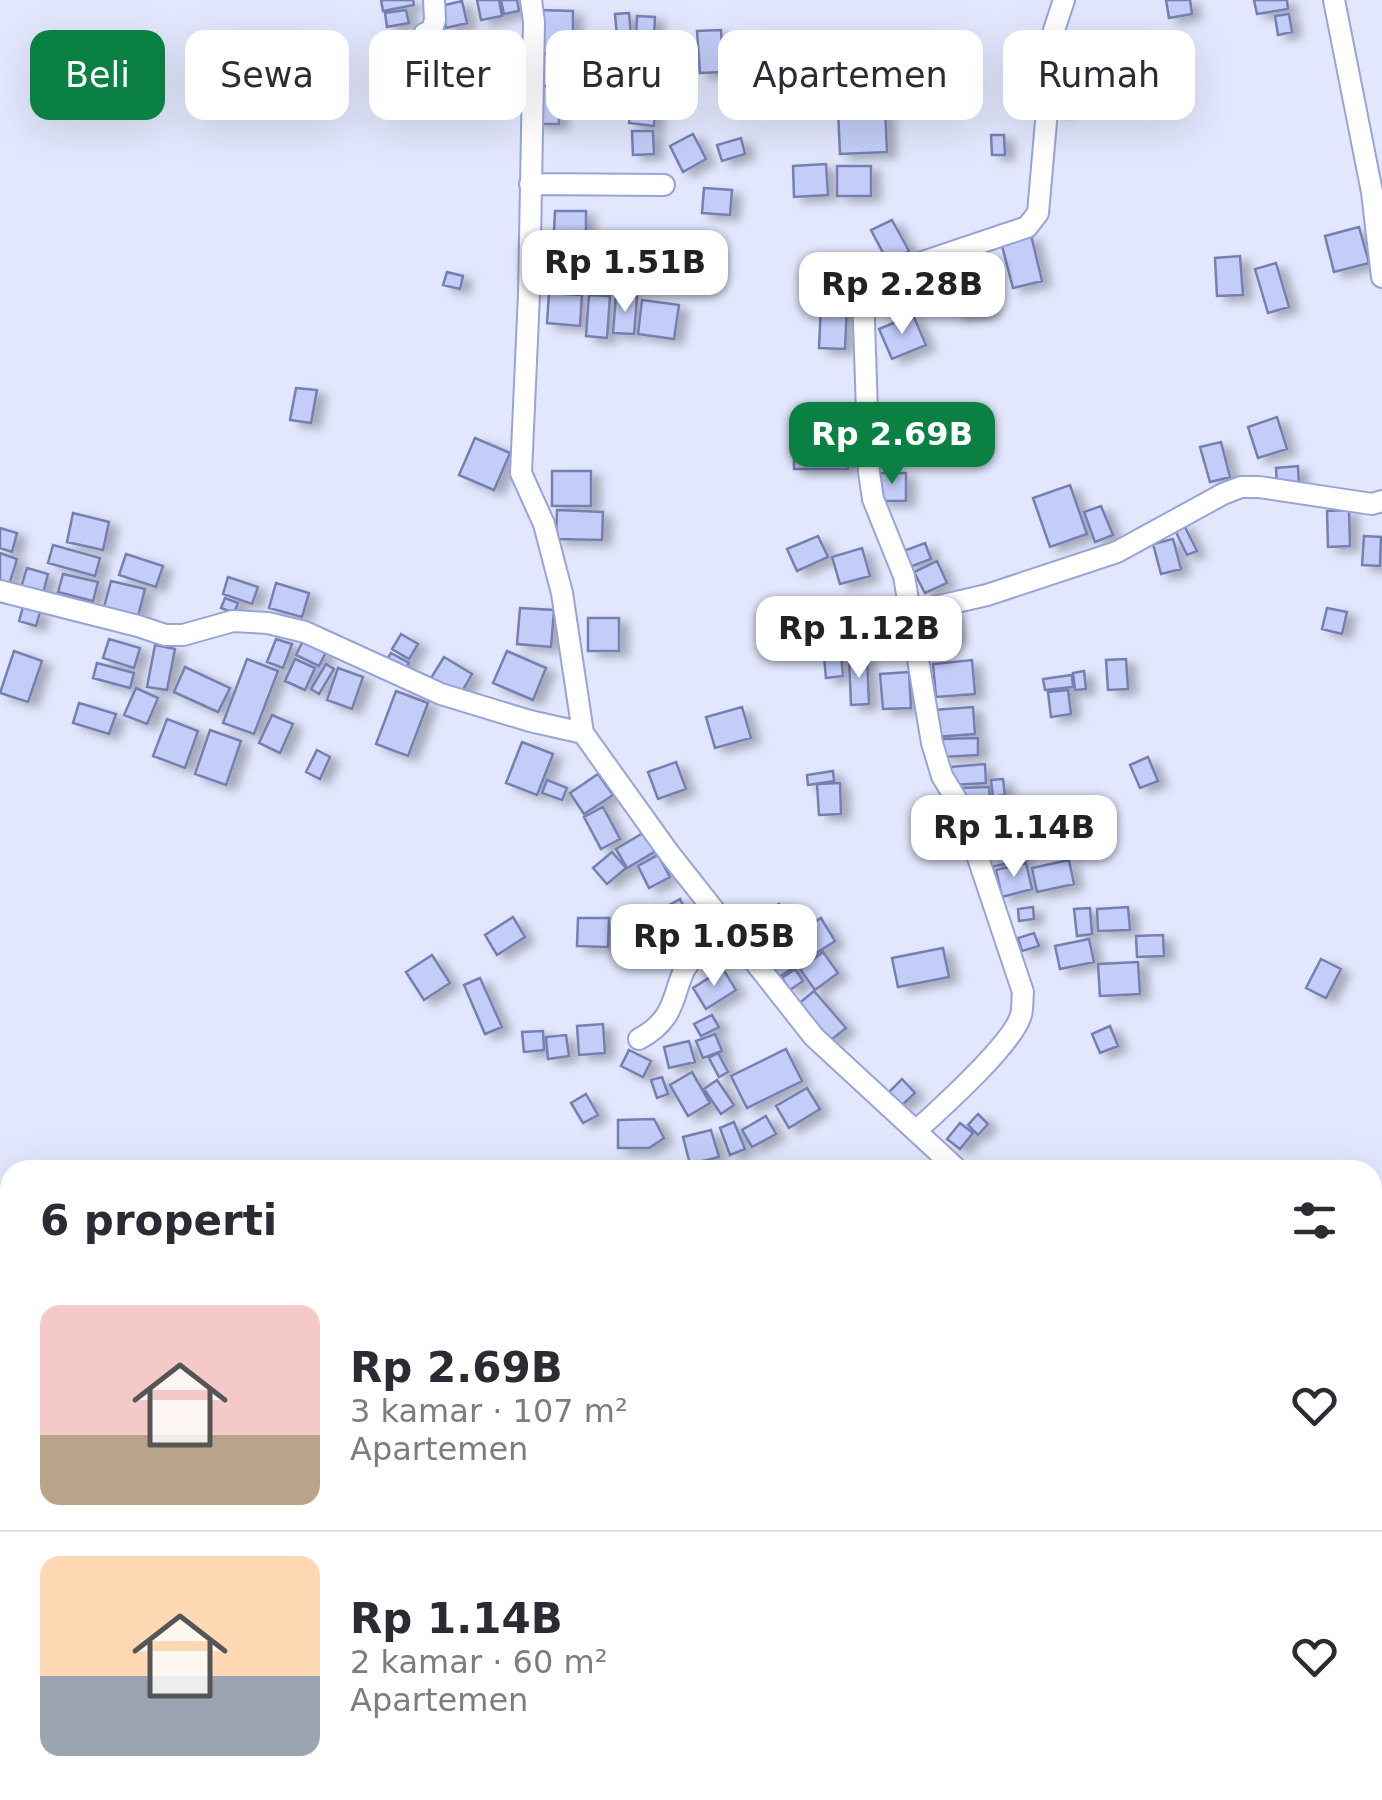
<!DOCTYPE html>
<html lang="id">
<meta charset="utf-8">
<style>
:root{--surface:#fff;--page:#f7f7f7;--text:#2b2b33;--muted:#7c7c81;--line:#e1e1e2;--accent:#0b8043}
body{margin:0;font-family:"DejaVu Sans",sans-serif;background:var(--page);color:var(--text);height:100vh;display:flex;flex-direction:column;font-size:38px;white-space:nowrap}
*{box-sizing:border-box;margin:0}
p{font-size:32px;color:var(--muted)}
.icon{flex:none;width:55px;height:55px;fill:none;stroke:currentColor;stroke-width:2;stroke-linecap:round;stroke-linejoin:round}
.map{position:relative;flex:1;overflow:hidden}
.details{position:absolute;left:0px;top:1160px;width:1382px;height:640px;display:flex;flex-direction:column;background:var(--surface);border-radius:30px 30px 0 0;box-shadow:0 10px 40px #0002}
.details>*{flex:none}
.top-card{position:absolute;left:30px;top:30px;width:1322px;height:90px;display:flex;gap:20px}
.price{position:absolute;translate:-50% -85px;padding:0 22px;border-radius:20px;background:#fff;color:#222;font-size:32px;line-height:65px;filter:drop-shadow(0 2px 5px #0008)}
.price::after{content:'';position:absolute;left:50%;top:60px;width:30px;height:22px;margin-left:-15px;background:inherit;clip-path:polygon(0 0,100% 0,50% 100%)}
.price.selected{background:var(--accent);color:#fff}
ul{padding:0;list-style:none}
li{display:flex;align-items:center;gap:30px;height:250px;padding:0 40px}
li+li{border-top:2px solid var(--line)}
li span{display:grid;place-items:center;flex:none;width:280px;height:200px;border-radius:20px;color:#555}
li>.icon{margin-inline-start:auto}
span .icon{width:120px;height:120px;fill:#fffc;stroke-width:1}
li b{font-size:42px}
h2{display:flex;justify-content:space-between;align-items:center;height:120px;padding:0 40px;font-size:42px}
.chip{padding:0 35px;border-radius:20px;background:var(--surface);box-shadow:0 10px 40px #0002;font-size:35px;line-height:90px}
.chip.selected{background:var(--accent);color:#fff}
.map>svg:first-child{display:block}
.building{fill:#c3cdf8;stroke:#7580b1;stroke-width:2.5;filter:url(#shadow)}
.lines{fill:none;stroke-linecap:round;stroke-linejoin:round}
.street-casing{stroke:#98a4d7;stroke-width:24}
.street{stroke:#fff;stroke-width:20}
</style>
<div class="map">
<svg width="1382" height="1800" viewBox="0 0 1382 1800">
<defs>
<filter id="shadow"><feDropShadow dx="9" dy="5" stdDeviation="5" flood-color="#0004"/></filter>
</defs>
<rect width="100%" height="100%" fill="#e2e7fd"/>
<!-- building -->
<path class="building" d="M381 0H413L414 5 383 11Z
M477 0H499L502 16 481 20Z
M501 0H517L519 11 504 14Z
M1166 0H1190L1192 14 1169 18Z
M1254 0H1287L1288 9 1257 14Z
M462 1 467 23 446 28 441 6Z
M406 10 409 23 387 27 385 13Z
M541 10 573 11V54H540Z
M629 13 631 36 617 37 615 14Z
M1289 14 1292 32 1278 35 1275 16Z
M637 16 655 17 653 62 635 61Z
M721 30 723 72 700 73 697 31Z
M628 41 631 57 619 59 617 43Z
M442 59V98L408 99 407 60Z
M1053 80 1067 81 1065 111 1051 110Z
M535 86H559V124H534Z
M631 105 655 108 654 126 629 123Z
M885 107 887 152 840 154 838 110Z
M632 131H653L654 154 633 155Z
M693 134 706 159 683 172 670 146Z
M991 135H1004L1005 155H992Z
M741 138 745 154 722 161 717 145Z
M826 164 828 195 794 197 793 166Z
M837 166H871V196H837Z
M704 188 732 190 730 215 702 213Z
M555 211H586V232H554Z
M892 220 909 251 888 262 871 230Z
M1359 227 1369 263 1334 272 1325 236Z
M1031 235 1042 281 1013 288 1001 242Z
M559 237H583V268H559Z
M1240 256 1243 295 1217 296 1215 258Z
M1276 263 1289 307 1268 313 1255 269Z
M447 272 463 276 460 289 443 285Z
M983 273 989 311 955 316 949 278Z
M549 293 582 295 580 326 547 323Z
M589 295 610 296 607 338 586 336Z
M616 295 637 297 634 334 613 333Z
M642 300 679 305 674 339 638 334Z
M821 304 847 305 845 349 819 348Z
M913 315 926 345 892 359 879 329Z
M296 388 317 390 311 423 290 420Z
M1277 417 1287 449 1258 458 1248 427Z
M794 430H848V469H794Z
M475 438 510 453 494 490 459 475Z
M1221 442 1230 477 1210 482 1200 447Z
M1298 466 1299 486 1277 487 1276 468Z
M552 471H591V506H552Z
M879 473H906V501H879Z
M1070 485 1087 534 1050 547 1033 498Z
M1101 506 1113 535 1095 542 1084 512Z
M557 510 603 512 602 540 556 539Z
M1349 510 1350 546 1328 547 1327 511Z
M73 513 109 522 103 550 67 542Z
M1183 523 1197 551 1187 555 1174 528Z
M0 528 17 533 12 552 0 548Z
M818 536 828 557 797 571 787 549Z
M1364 536 1381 537 1380 566 1362 565Z
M1173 539 1181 569 1161 574 1153 544Z
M925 543 931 559 907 568 901 552Z
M53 545 100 558 95 576 48 563Z
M862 548 870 576 840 584 832 557Z
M0 553 17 559 9 585 0 582Z
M126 554 163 566 156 587 119 575Z
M937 561 947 583 925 593 914 572Z
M27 568 48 574 42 597 20 591Z
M63 574 98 582 93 601 58 592Z
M228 577 258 587 252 604 223 594Z
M111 581 145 589 138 616 104 607Z
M276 583 309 593 302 617 269 608Z
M225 598 238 603 234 613 221 608Z
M23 607 40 612 36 626 19 621Z
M520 608 554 610 551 647 517 644Z
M1327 608 1347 612 1342 634 1322 629Z
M952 613 957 639 931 644 925 619Z
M588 618H619V651H588Z
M401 634 418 644 409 659 392 649Z
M109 639 140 648 134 668 103 658Z
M276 639 292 644 283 668 267 662Z
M303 641 326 652 319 666 296 655Z
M155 645 175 649 167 690 147 687Z
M840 645 843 676 826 678 823 646Z
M14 651 42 661 28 702 0 693Z
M507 651 546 668 533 700 493 683Z
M391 653 409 663 402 675 384 664Z
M444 657 472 674 460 695 431 678Z
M849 657H867L869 704 851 705Z
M247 659 278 671 254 734 223 723Z
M295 659 315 668 305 690 285 681Z
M1126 659 1128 689 1108 690 1106 660Z
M972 660 975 694 936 697 933 664Z
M97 663 134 673 130 688 93 678Z
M326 664 334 669 319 694 311 689Z
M185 667 230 688 218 712 174 692Z
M338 668 363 677 352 709 327 700Z
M1084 671 1086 689 1075 690 1073 673Z
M909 672 911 708 883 709 880 674Z
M1072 675 1073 687 1045 690 1043 679Z
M136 688 158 698 147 724 124 715Z
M1068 690 1071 714 1051 717 1048 692Z
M396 691 428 703 408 756 376 744Z
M79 703 116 714 109 734 73 723Z
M742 707 751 738 715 748 706 717Z
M973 707 975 734 935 737 933 710Z
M272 715 293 724 280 753 259 743Z
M167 719 198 731 185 768 153 756Z
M210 730 241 741 226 785 195 774Z
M978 738V755L942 757V739Z
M522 742 553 754 537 795 506 783Z
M317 750 330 757 320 779 306 772Z
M1148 757 1158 781 1140 788 1130 765Z
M676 762 686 789 658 799 648 772Z
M985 764 986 783 951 785 950 767Z
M833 771 834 781 808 785 807 775Z
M598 774 613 795 584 814 570 793Z
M1003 779 1005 795 993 797 991 780Z
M547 780 567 788 562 800 542 793Z
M840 783 841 814 819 815 817 784Z
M989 787 990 800 960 802V788Z
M1009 799 1014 824 978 832 973 807Z
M603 807 620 839 601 849 584 817Z
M648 830 659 849 627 868 616 849Z
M1018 839 1022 860 991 867 986 846Z
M612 852 626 868 607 884 593 868Z
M658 855 670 877 649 888 638 866Z
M1069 860 1074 884 1037 892 1032 868Z
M1026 863 1032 889 1002 897 996 870Z
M680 899 688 915 657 933 648 917Z
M779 904 795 928 758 950 743 926Z
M1033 907 1034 919 1019 921 1018 909Z
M1128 907 1130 930 1098 931 1097 909Z
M1090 908 1092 934 1077 936 1074 909Z
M513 917 525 937 497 955 485 935Z
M578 918H609L608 947 577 946Z
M692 918 701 935 666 954 657 938Z
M821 918 835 941 774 980 760 957Z
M1034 933 1039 946 1022 951 1018 938Z
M1163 935 1164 956 1137 957 1136 936Z
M1089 939 1094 962 1060 969 1055 946Z
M943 948 949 977 898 987 892 958Z
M823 952 838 973 815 990 800 969Z
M432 955 450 983 424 1000 406 972Z
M1321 959 1341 969 1326 998 1306 988Z
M1138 962 1140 994 1100 996 1098 964Z
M723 969 736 990 706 1009 693 988Z
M795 969 803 981 790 990 782 978Z
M480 978 502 1027 485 1034 464 985Z
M814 991 846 1028 827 1043 796 1006Z
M712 1015 719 1027 701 1036 694 1024Z
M603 1024 605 1053 579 1055 577 1026Z
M1110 1026 1118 1046 1100 1053 1092 1034Z
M543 1031 544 1050 524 1052 522 1032Z
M715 1034 722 1051 703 1058 696 1041Z
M566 1035 569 1056 548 1059 546 1037Z
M689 1041 695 1062 669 1068 664 1047Z
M786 1049 802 1081 747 1108 731 1076Z
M629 1050 651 1061 643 1077 621 1066Z
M718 1053 728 1072 719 1077 709 1058Z
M692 1072 710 1103 688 1116 670 1085Z
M662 1077 668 1094 657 1098 651 1080Z
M902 1079 915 1093 900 1107 887 1094Z
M717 1080 734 1105 721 1114 704 1089Z
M807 1088 820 1109 789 1128 776 1106Z
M586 1094 598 1115 583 1123 571 1103Z
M978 1114 988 1124 978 1135 968 1125Z
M766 1116 776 1134 752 1147 742 1130Z
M654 1119 664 1138 649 1148H618V1120Z
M734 1122 745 1149 730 1155 720 1128Z
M960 1123 973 1133 960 1149 947 1139Z
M711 1130 719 1157 690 1164 683 1137Z
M414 1790 435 1796 434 1800H410Z
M525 1790H535L540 1797 536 1800H516L515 1798Z"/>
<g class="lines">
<!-- street casing -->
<g class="street-casing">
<path id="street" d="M531 0 534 22 529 294 521 473 544 524 562 593 583 733 669 853 814 1037 958 1170
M1334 0 1372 192 1382 277
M424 34 432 30 435 20 434 0
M530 184 664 185
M0 591 138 626 165 635H183L233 621 268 623 305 632 441 694 530 721 583 733
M909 613 987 595 1117 552 1223 494 1241 487H1259L1372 504 1382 501
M639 1039C686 1014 668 980 697 953 707 943 720 939 733 934
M916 1131C940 1109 1013 1044 1021 1015 1023 1008 1022 999 1023 992L971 837 956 799 942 776 932 743 904 576 873 499 869 472 863 292 875 279 884 275 1027 227 1038 213 1054 30 1064 0
M493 1790 503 1800
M1233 1790 1236 1800
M468 1800 479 1790"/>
</g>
<!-- street -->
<use href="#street" class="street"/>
</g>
</svg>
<b class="price" style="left:625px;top:315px">Rp 1.51B</b>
<b class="price" style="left:902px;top:337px">Rp 2.28B</b>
<b class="price selected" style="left:892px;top:487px">Rp 2.69B</b>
<b class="price" style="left:859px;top:681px">Rp 1.12B</b>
<b class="price" style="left:1014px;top:880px">Rp 1.14B</b>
<b class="price" style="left:714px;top:989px">Rp 1.05B</b>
<div class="top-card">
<a class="chip selected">Beli</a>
<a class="chip">Sewa</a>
<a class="chip">Filter</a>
<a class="chip">Baru</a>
<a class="chip">Apartemen</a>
<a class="chip">Rumah</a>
</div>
<section class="details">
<h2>6 properti<svg class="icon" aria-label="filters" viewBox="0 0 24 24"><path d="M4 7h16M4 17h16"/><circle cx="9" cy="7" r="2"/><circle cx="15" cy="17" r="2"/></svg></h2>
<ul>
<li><span style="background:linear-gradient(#f6c9c9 65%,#b9a48a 0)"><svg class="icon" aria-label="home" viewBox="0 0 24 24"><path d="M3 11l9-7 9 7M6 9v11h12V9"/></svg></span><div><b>Rp 2.69B</b><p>3 kamar · 107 m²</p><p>Apartemen</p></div><svg class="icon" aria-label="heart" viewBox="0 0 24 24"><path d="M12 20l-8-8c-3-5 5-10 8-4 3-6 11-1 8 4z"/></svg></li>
<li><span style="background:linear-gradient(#ffd9b3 60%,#9aa5b1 0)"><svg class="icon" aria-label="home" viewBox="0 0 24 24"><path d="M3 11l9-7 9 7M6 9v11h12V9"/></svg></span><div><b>Rp 1.14B</b><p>2 kamar · 60 m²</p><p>Apartemen</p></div><svg class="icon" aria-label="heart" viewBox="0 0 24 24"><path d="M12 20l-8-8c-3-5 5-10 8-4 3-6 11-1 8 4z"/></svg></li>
</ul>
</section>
</div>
